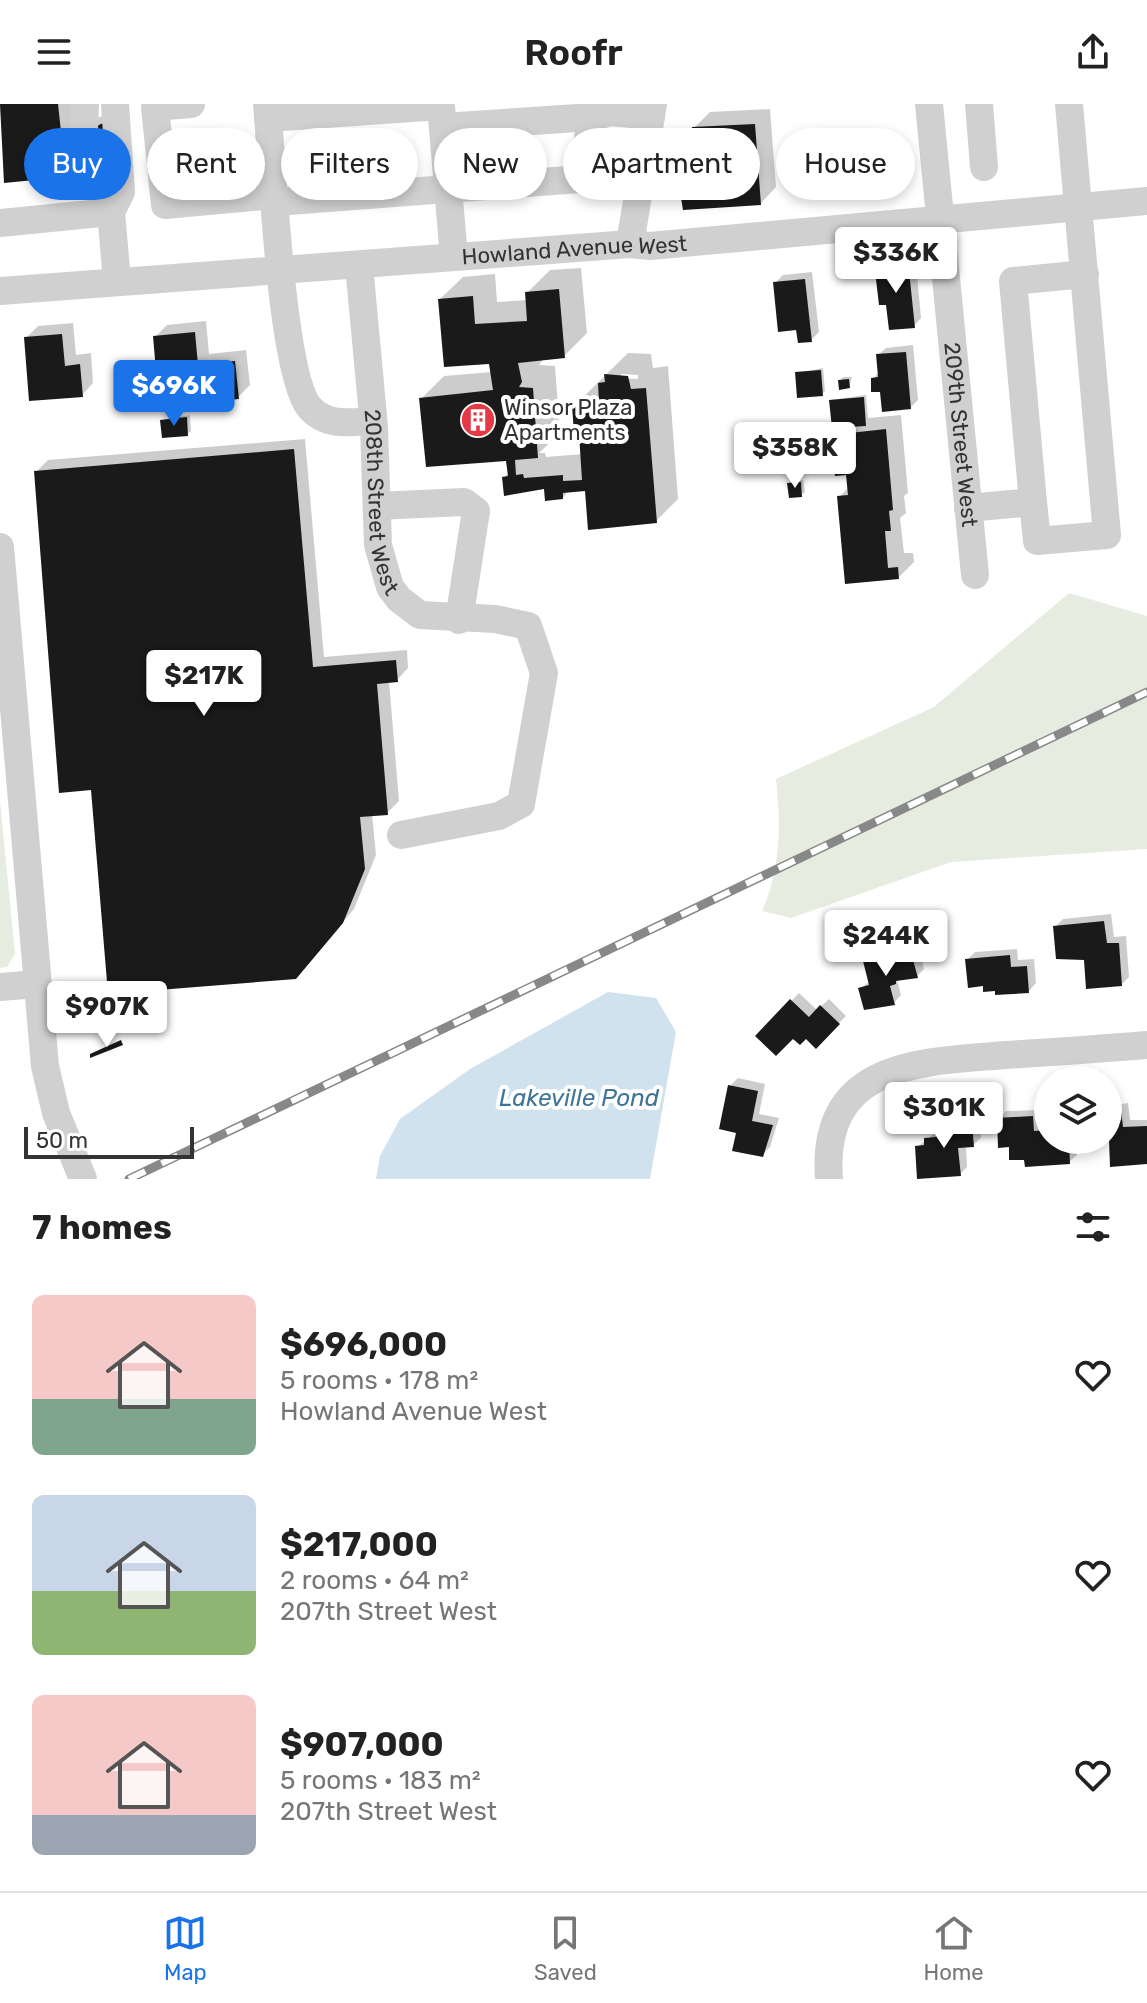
<!DOCTYPE html>
<meta charset="utf-8">
<style>
:root{--surface:#fff;--page:#f6f6f6;--text:#222;--muted:#767676;--line:#e0e0e0;--accent:#1a73e8}
body{margin:0;font-family:Rubik,sans-serif;background:var(--page);color:var(--text);height:100vh;display:flex;flex-direction:column;font-size:30px;white-space:nowrap}
*{box-sizing:border-box;margin:0}
p{font-size:26px;color:var(--muted)}
.icon{flex:none;width:44px;height:44px;fill:none;stroke:currentColor;stroke-width:2;stroke-linecap:round;stroke-linejoin:round}
.map{position:relative;height:1075px;overflow:hidden}
.details{display:flex;flex-direction:column;background:var(--surface);flex:1}
.details>*{flex:none}
.banner{position:absolute;left:24px;top:24px;width:1100px;height:72px;display:flex;gap:16px}
.buttons{position:absolute;left:1034px;top:962px;display:grid;gap:16px}
.buttons a{display:grid;place-items:center;width:88px;height:88px;border-radius:50%;background:var(--surface);box-shadow:0 4px 12px #0003;font-size:40px}
.scale{position:absolute;left:24px;bottom:20px;width:170px;box-sizing:border-box;padding-left:8px;border:4px solid #333;border-top:0;font-size:22px;line-height:28px;white-space:nowrap;color:#333;-webkit-text-stroke:6px #fff;paint-order:stroke}
.price{position:absolute;translate:-50% -68px;padding:0 18px;border-radius:8px;background:#fff;color:#222;font-size:26px;line-height:52px;filter:drop-shadow(0 2px 4px #0008)}
.price::after{content:'';position:absolute;left:50%;top:48px;width:24px;height:18px;margin-left:-12px;background:inherit;clip-path:polygon(0 0,100% 0,50% 100%)}
.price.current{background:var(--accent);color:#fff}
ul{padding:0;list-style:none}
li{display:flex;align-items:center;gap:24px;height:200px;padding:0 32px}
li span{display:grid;place-items:center;flex:none;width:224px;height:160px;border-radius:12px;color:#555}
li>.icon{margin-inline-start:auto}
span .icon{width:96px;height:96px;fill:#fffc;stroke-width:1}
li b{font-size:34px}
h2{display:flex;justify-content:space-between;align-items:center;height:96px;padding:0 32px;font-size:34px}
.chip{padding:0 28px;border-radius:36px;background:var(--surface);box-shadow:0 4px 12px #0003;font-size:28px;line-height:72px}
.chip.current{background:var(--accent);color:#fff}
header{display:flex;justify-content:space-between;align-items:center;height:104px;padding:0 32px;background:var(--surface);font-size:36px;font-weight:600}
.menu{display:flex;justify-content:space-around;align-items:center;height:112px;border-top:2px solid var(--line);background:var(--surface);font-size:22px;color:var(--muted)}
.menu a{display:grid;justify-items:center;gap:4px}
.menu .current{color:var(--accent)}
.map>svg:first-child{display:block}
.green{fill:#e6ecdf}
.water{fill:#cfe2ee}
.shadow{fill:#0003;fill-rule:evenodd}
.building{fill:#1a1a1a}
.lines{fill:none;stroke-linecap:round;stroke-linejoin:round}
.minor{stroke:#d0d0d0;stroke-width:28}
.rail-casing{stroke:#888;stroke-width:9}
.rail{stroke:#fff;stroke-width:6;stroke-dasharray:18;stroke-linecap:butt}
.labels{text-anchor:middle;dominant-baseline:central;stroke-width:8;stroke-linejoin:round;paint-order:stroke}
.street-label{font-size:22px;fill:#333;stroke:#fff}
.poi-label{font-size:22px;fill:#333;stroke:#fff;text-anchor:start}
.water-label{font-size:24px;font-style:italic;fill:#3f7597;stroke:#fff}
</style>
<header><svg class="icon" aria-label="menu" viewBox="0 0 24 24"><path d="M4 6h16M4 12h16M4 18h16"/></svg>Roofr<svg class="icon" aria-label="share" viewBox="0 0 24 24"><path d="M12 15V3M7 8l5-5 5 5M5 13v7h14v-7"/></svg></header>
<div class="map">
<svg width="1147" height="1075" viewBox="0 0 1147 1075">
<rect width="100%" height="100%" fill="#fff"/>
<!-- green -->
<path class="green" d="M1069 489 1147 512V745L951 758 791 814 762 807C781 765 781 720 776 675L934 603Z
M0 697 15 850 7 863 0 864Z"/>
<!-- water -->
<path class="water" d="M608 888 656 894 676 928 650 1075H376L380 1052 400 1015 470 965Z"/>
<!-- shadow -->
<path class="shadow" d="M0 0H75L77 23 123 3 79 46 80 55 64 71 6 76Z
M770 5 776 83 761 99 694 24 710 8Z
M915 150 921 214 914 222 888 198 877 167 899 152Z
M581 164 587 229 564 252 544 254 539 261 555 262 560 329 539 349H545L546 353 583 350 574 302 628 249 651 250 653 264 668 262 678 395 656 417 587 385 570 386 563 393 546 382 504 374 509 368 507 355 421 295 444 272 492 268 491 258 440 195 463 173 495 170 497 198 528 196 527 189 550 166ZM621 270 638 271V275L621 274Z
M812 168 819 228 811 236 798 224 775 179 783 171Z
M206 217 209 250 246 246 250 281 238 293 155 233 167 221Z
M73 219 76 251 91 249 93 279 82 291 26 234 38 222Z
M913 241 918 296 910 304 873 275 879 268 878 251 886 244Z
M823 264 825 287 822 290 798 269Z
M843 273H852L849 283 840 277Z
M866 291 868 314 901 311 908 389 904 392 906 409 900 414 904 449H913L914 458 898 474 847 478 839 393 849 383 848 369 834 332 844 321 831 296Z
M190 311 191 327 187 330 162 316Z
M305 335 324 553 407 546 408 564 397 576 389 577 399 697 387 709 372 710 376 751 354 805 307 861 93 683 36 368 48 356Z
M803 376 805 388 801 391 789 380Z
M1111 810 1114 833 1126 832 1129 873 1122 880 1086 854 1055 823 1063 815Z
M918 839 924 865 917 872 897 876 901 891 894 899 860 885 870 877 866 858 873 850Z
M1017 845 1018 856 1034 855 1036 879 1029 887 996 885 985 880 967 856 975 848Z
M799 889 817 906 829 895 846 912 816 942 806 932H758Z
M738 974 765 980 759 1010 779 1014 770 1043 762 1051 738 1027 730 982Z
M1128 999 1130 1016H1147V1058L1108 1031V1002Z
M1040 1006V1020H1048V1036H1076L1077 1051 1069 1058 1026 1054 1011 1041 999 1015 1006 1007Z
M979 1011 981 1034 973 1041 966 1042 967 1063 960 1070 917 1043 938 1027 937 1019 945 1012Z"/>
<!-- building -->
<path class="building" d="M0 0H58L62 37 108 17 109 36 63 55 65 73 4 79Z
M755 20 761 101 683 106 680 88 692 23Z
M908 157 915 224 889 226 886 201H879L875 167 890 165 889 159Z
M805 175 812 238 798 239 796 226 778 228 773 178Z
M559 185 565 254 518 259 522 278 519 283 533 284 538 354 515 356 516 371 523 370 524 374 563 371V377L582 376 579 330H574L572 301 599 299 598 279 605 278 604 270 628 272 631 285 646 284 657 419 588 426 585 387 563 389V395L545 397 544 385 504 392 502 373 508 372 506 357 426 363 419 294 493 286 489 260 444 263 438 195 473 192 475 220 527 217 525 188Z
M195 228 198 261 235 257 239 295 159 302 153 232Z
M62 230 65 262 80 260 83 293 29 297 24 233Z
M906 248 911 305 882 308 880 288H871V274L878 273 876 250Z
M821 266 823 292 797 294 795 268Z
M849 275 850 284 839 286 838 276Z
M864 293 866 322 832 324 829 296Z
M187 313 188 332 162 334 160 316Z
M886 325 893 406 889 407 891 427H885L888 464 898 463 899 475 845 480 837 392 848 391 846 371 835 372 831 331Z
M294 345 313 563 396 556 398 578 377 580 388 711 360 713 365 765 343 819 296 875 108 890 91 686 59 689 34 367Z
M801 378 802 393 789 394 787 379Z
M1104 817 1107 839H1119L1122 882 1086 885 1084 856 1056 855 1053 822Z
M910 845 918 874 896 877V880L890 882 895 901 864 906 858 884 869 881 863 857Z
M1010 851 1011 863 1027 862 1029 889 995 891V887L983 888V882L968 884 965 855Z
M790 895 809 913 820 901 840 920 816 945 806 935 800 941 793 935 776 952 755 932Z
M121 936 123 941 90 954V950Z
M728 981 758 987 752 1017 773 1021 763 1053 732 1047 736 1029 719 1025Z
M1121 1006 1123 1023 1147 1022V1060L1110 1063 1108 1008Z
M1033 1012 1034 1027 1048 1026V1036H1069L1070 1060 1025 1063 1024 1056H1009V1043L998 1044 997 1014Z
M935 1018H972L974 1043 958 1044 961 1072 917 1075 915 1042 924 1041V1034L936 1033Z"/>
<g class="lines">
<!-- minor -->
<g class="minor">
<path d="M191 0 155 3 165 101 275 91"/>
<path d="M267 0C272 54 281 272 310 304 327 323 350 318 373 317"/>
<path id="s1" d="M929 0 975 471"/>
<path d="M979 0 984 63"/>
<path d="M592 13 612 8 651 12"/>
<path d="M268 14 441 2 454 153"/>
<path d="M84 27 85 0"/>
<path d="M86 45 93 71 111 108"/>
<path d="M276 98 580 75 592 13 443 23"/>
<path d="M111 108 121 88 115 0"/>
<path d="M0 119 111 108 117 177"/>
<path d="M630 140 653 0"/>
<path id="s2" d="M359 161 374 323 378 441 390 483 399 495 420 511 495 515 528 522 544 569 521 700 499 712 401 731"/>
<path id="s3" d="M0 187 630 140 650 142 1147 97"/>
<path d="M1033 398 1037 437 1107 431 1069 0"/>
<path d="M377 402 464 398 476 407 459 516"/>
<path d="M968 404 1033 398 1013 177 1085 170"/>
<path d="M0 443 45 962 56 1009 83 1075"/>
<path d="M0 883 37 880"/>
<path d="M829 1075C820 957 922 958 1006 951 1053 948 1100 945 1147 941"/>
</g>
<!-- rail casing -->
<g class="rail-casing">
<path id="rail" d="M129 1075 1147 588"/>
</g>
<!-- rail -->
<use href="#rail" class="rail"/>
</g>
<!-- icons -->
<defs>
<g id="building-disc" transform="scale(1.8)"><circle r="9.5" fill="#e63946" stroke="#fff"/><path d="M-4-6H4V6H1V3H-1V6H-4ZM-2.5-4.3h1.7v1.8h-1.7ZM.8-4.3h1.7v1.8H.8ZM-2.5-1h1.7V.8h-1.7ZM.8-1h1.7V.8H.8Z" fill="#fff"/></g>
</defs>
<g fill-rule="evenodd">
<use href="#building-disc" x="478" y="316"/>
</g>
<g class="labels">
<!-- street labels -->
<g class="street-label">
<text stroke="none"><textPath href="#s3" startOffset="576">Howland Avenue West</textPath></text>
<text stroke="none"><textPath href="#s1" startOffset="332">209th Street West</textPath></text>
<text stroke="none"><textPath href="#s2" startOffset="238">208th Street West</textPath></text>
</g>
<!-- poi labels -->
<g class="poi-label">
<text x="504" y="303">Winsor Plaza<tspan x="504" dy="25">Apartments</tspan></text>
</g>
<!-- water labels -->
<g class="water-label">
<text x="579" y="994">Lakeville Pond</text>
</g>
</g>
</svg>
<div class="buttons">
<a><svg class="icon" aria-label="layers" viewBox="0 0 24 24"><path d="M12 4l9 5-9 5-9-5zM3 14l9 5 9-5"/></svg></a>
</div>
<div class="scale">50 m</div>
<b class="price" style="left:896px;top:191px">$336K</b>
<b class="price current" style="left:174px;top:324px">$696K</b>
<b class="price" style="left:795px;top:386px">$358K</b>
<b class="price" style="left:204px;top:614px">$217K</b>
<b class="price" style="left:886px;top:874px">$244K</b>
<b class="price" style="left:107px;top:945px">$907K</b>
<b class="price" style="left:944px;top:1046px">$301K</b>
<div class="banner">
<a class="chip current">Buy</a>
<a class="chip">Rent</a>
<a class="chip">Filters</a>
<a class="chip">New</a>
<a class="chip">Apartment</a>
<a class="chip">House</a>
</div>
</div>
<section class="details">
<h2>7 homes<svg class="icon" aria-label="filters" viewBox="0 0 24 24"><path d="M4 7h16M4 17h16"/><circle cx="9" cy="7" r="2"/><circle cx="15" cy="17" r="2"/></svg></h2>
<ul>
<li><span style="background:linear-gradient(#f6c9c9 65%,#7fa58c 0)"><svg class="icon" aria-label="home" viewBox="0 0 24 24"><path d="M3 11l9-7 9 7M6 9v11h12V9"/></svg></span><div><b>$696,000</b><p>5 rooms · 178 m²</p><p>Howland Avenue West</p></div><svg class="icon" aria-label="heart" viewBox="0 0 24 24"><path d="M12 20l-8-8c-3-5 5-10 8-4 3-6 11-1 8 4z"/></svg></li>
<li><span style="background:linear-gradient(#c9d6e8 60%,#8fb573 0)"><svg class="icon" aria-label="home" viewBox="0 0 24 24"><path d="M3 11l9-7 9 7M6 9v11h12V9"/></svg></span><div><b>$217,000</b><p>2 rooms · 64 m²</p><p>207th Street West</p></div><svg class="icon" aria-label="heart" viewBox="0 0 24 24"><path d="M12 20l-8-8c-3-5 5-10 8-4 3-6 11-1 8 4z"/></svg></li>
<li><span style="background:linear-gradient(#f6c9c9 75%,#9aa5b1 0)"><svg class="icon" aria-label="home" viewBox="0 0 24 24"><path d="M3 11l9-7 9 7M6 9v11h12V9"/></svg></span><div><b>$907,000</b><p>5 rooms · 183 m²</p><p>207th Street West</p></div><svg class="icon" aria-label="heart" viewBox="0 0 24 24"><path d="M12 20l-8-8c-3-5 5-10 8-4 3-6 11-1 8 4z"/></svg></li>
</ul>
</section>
<nav class="menu">
<a class="current"><svg class="icon" aria-label="map" viewBox="0 0 24 24"><path d="M3 6l6-2 6 2 6-2v14l-6 2-6-2-6 2zM9 4v14M15 6v14"/></svg>Map</a>
<a><svg class="icon" aria-label="saved" viewBox="0 0 24 24"><path d="M7 4h10v16l-5-4-5 4z"/></svg>Saved</a>
<a><svg class="icon" aria-label="home" viewBox="0 0 24 24"><path d="M3 11l9-7 9 7M6 9v11h12V9"/></svg>Home</a>
</nav>
